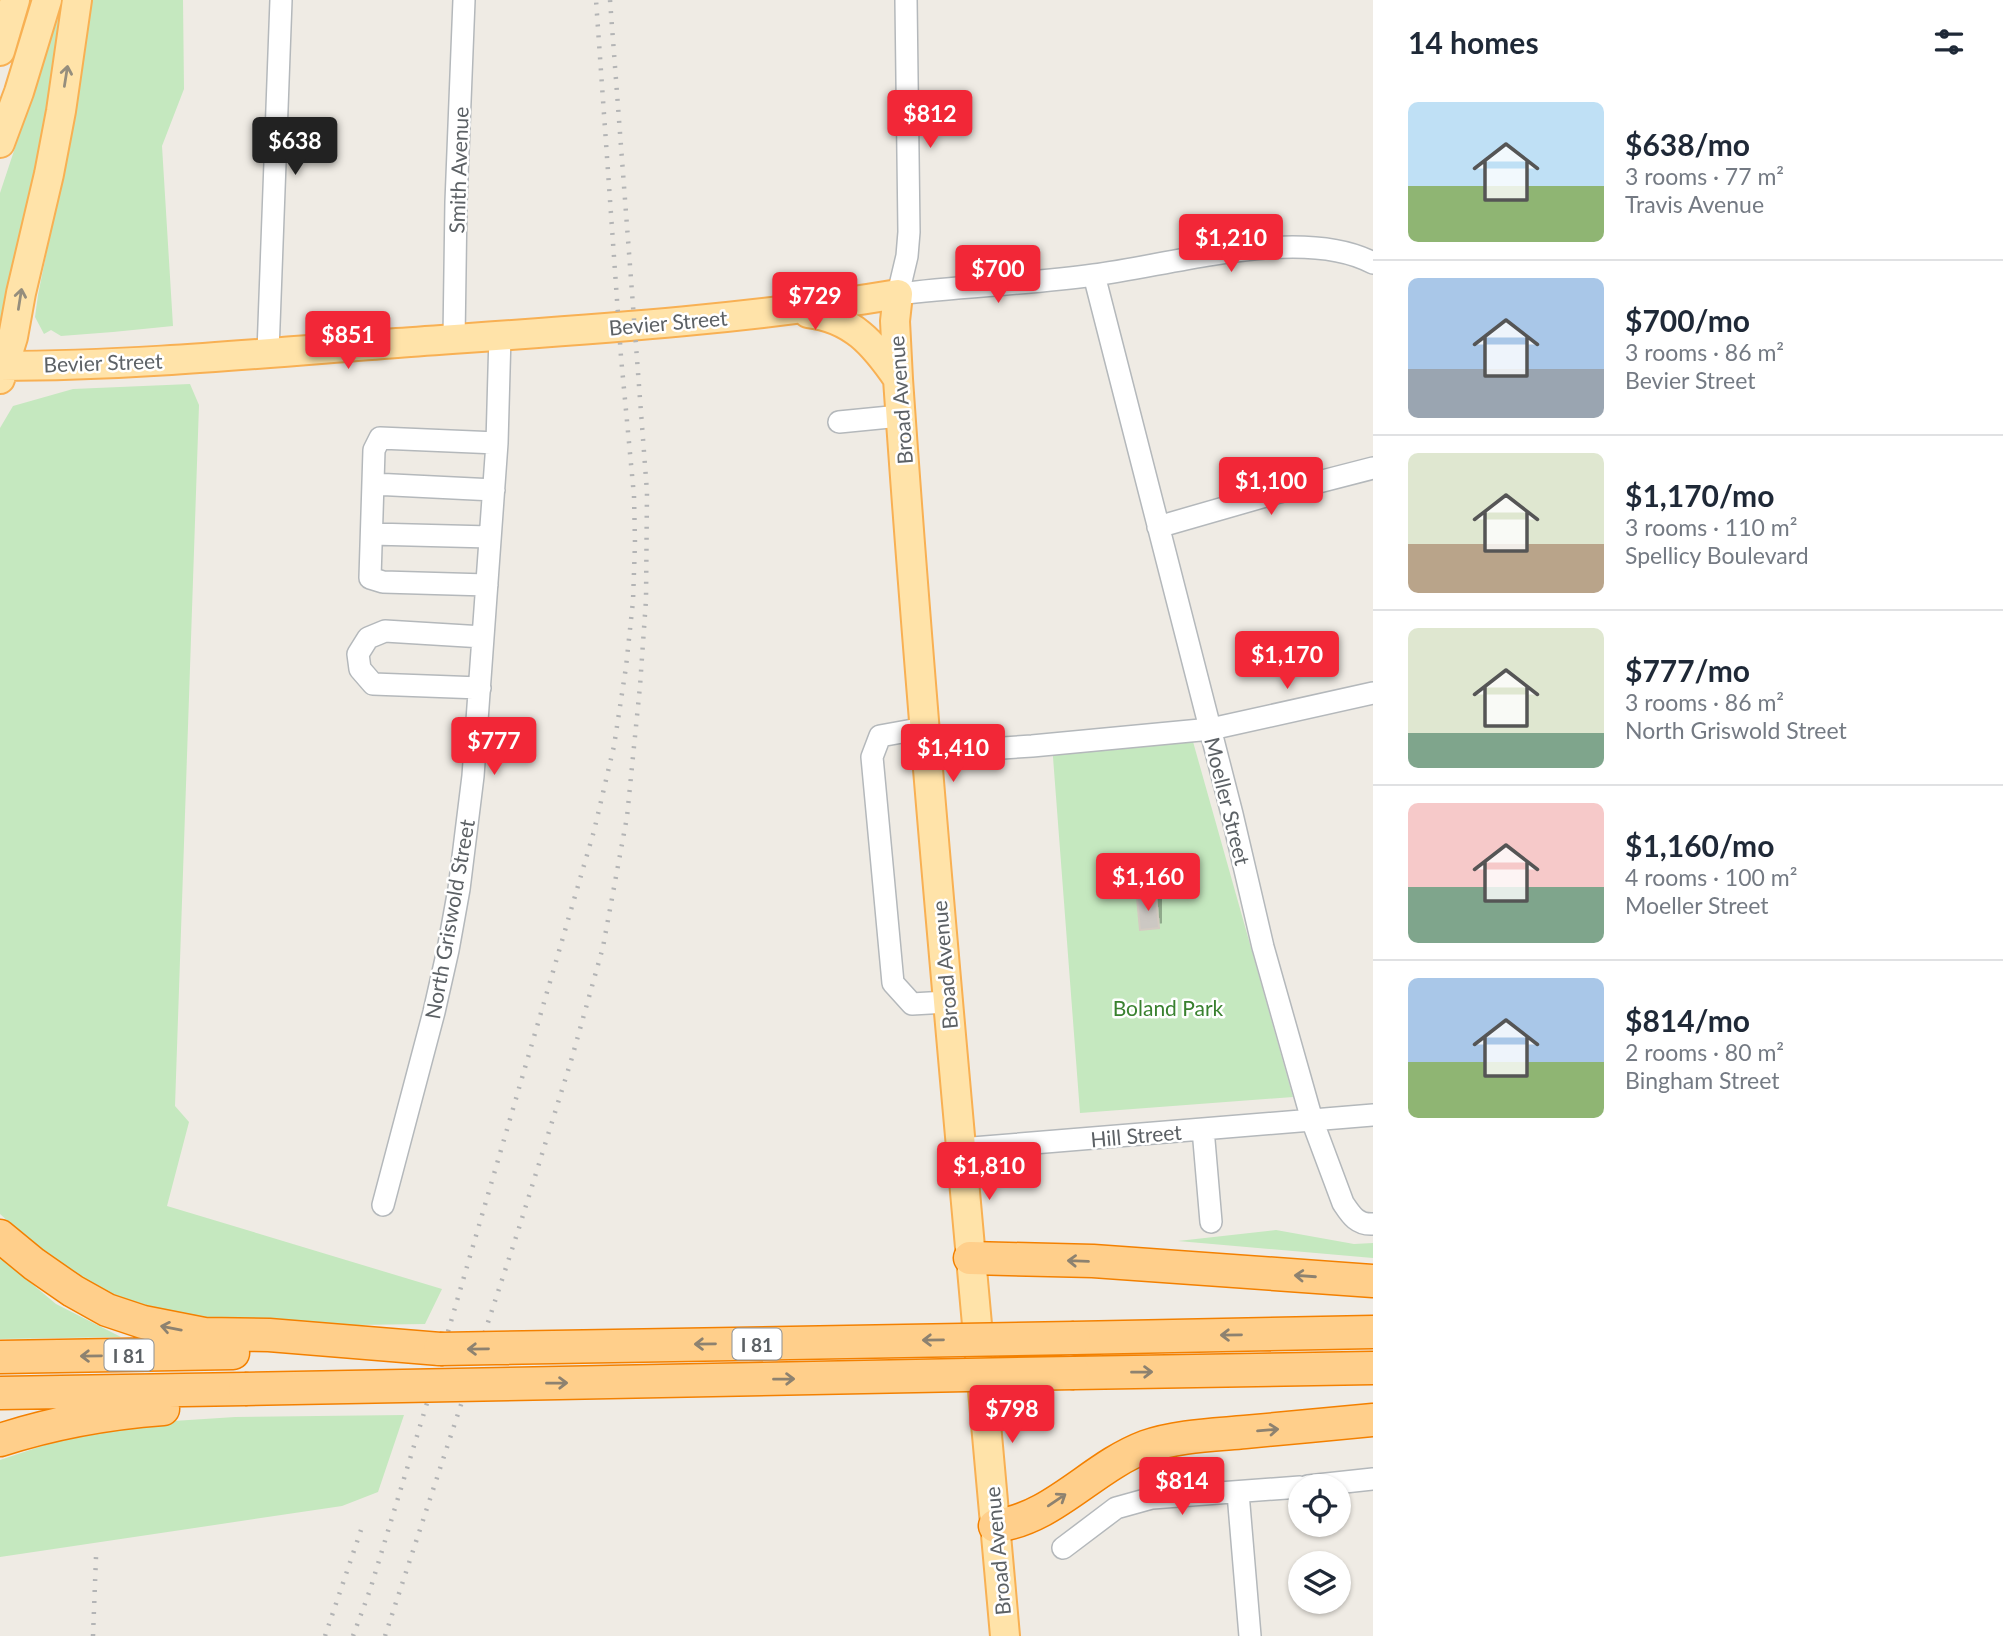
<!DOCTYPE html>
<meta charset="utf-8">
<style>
:root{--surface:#fff;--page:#f6f6f7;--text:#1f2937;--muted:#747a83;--line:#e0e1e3;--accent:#f22737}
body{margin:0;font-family:Lato,sans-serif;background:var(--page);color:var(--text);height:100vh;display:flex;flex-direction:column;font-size:26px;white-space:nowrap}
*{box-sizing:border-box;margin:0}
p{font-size:23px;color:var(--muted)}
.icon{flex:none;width:38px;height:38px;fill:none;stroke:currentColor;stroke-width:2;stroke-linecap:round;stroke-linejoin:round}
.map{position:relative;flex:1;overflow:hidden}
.drawer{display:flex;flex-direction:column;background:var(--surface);width:630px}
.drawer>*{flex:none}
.fabs{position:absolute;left:1288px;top:1474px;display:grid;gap:14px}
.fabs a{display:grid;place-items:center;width:63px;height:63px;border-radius:50%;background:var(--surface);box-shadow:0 2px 5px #0004;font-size:35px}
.price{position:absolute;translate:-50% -60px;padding:0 16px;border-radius:7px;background:var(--accent);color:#fff;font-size:23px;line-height:46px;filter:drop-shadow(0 2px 4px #0008)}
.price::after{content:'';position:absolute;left:50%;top:42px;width:21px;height:16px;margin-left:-10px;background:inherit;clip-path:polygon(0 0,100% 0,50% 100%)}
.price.selected{background:#222;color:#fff}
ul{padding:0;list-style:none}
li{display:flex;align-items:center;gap:21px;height:175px;padding:0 35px}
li+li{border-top:2px solid var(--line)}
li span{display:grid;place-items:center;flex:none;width:196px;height:140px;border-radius:10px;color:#555}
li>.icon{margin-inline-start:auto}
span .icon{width:84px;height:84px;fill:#fffc;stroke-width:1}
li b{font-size:30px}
h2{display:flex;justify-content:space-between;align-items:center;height:84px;padding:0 35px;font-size:30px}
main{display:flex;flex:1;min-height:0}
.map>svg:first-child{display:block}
.green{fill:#c5e8bf}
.building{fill:#ccc8c3;stroke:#d4cbc2;stroke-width:2;filter:url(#shadow)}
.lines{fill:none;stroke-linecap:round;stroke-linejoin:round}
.minor-casing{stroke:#b4b8bb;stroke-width:24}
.major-casing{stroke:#f8b053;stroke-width:32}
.highway-casing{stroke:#f38000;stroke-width:35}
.minor{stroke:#fff;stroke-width:21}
.major{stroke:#ffe3a9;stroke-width:28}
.highway{stroke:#ffcf8b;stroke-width:32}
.rail{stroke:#b3b4b5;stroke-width:4.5;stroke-dasharray:2 9;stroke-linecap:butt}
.highway-bridge-casing{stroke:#f38000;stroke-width:35;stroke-linecap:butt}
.highway-bridge{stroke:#ffcf8b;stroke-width:32}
.oneway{stroke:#958e7d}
.oneway2{stroke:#8d8270}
.labels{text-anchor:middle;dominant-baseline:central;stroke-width:5;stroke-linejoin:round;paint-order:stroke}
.shield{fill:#fff;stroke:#8d9093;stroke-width:2}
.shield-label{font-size:19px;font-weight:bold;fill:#5c6165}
.street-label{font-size:21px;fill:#5c6165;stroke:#fff}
.park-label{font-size:21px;fill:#39812f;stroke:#fff}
</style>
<main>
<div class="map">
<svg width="1373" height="1636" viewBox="0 0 1373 1636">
<defs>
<filter id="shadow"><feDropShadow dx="6" dy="-6" stdDeviation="0" flood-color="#0004"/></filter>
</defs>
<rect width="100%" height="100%" fill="#efebe4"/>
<!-- green -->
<path class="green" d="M92 0H183L184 89 162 146 173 326 113 332 61 336 51 330 44 334 35 317 38 295 76 106Z
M62 6H69L13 287 0 320V193Z
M190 384 199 405 175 1106 189 1122 167 1206 442 1289 425 1324 217 1327 81 1287 0 1214V428L13 406 73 389Z
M1190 731 1293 1097 1080 1113 1052 744Z
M1276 1230 1354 1244 1373 1243V1258L1178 1241Z
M0 1257 56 1304 121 1337 0 1339Z
M404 1415 378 1492 342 1506 0 1557V1460L51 1443 158 1422 235 1417Z"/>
<!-- building -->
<path class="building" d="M1156 896 1159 928 1140 930 1137 898Z"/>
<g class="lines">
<!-- minor casing -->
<g class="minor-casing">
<path id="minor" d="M906 0 909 232 907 256 898 294C963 286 1029 284 1094 275 1172 265 1302 225 1373 263
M1094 275 1232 814 1263 947 1312 1120 1343 1203C1351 1215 1357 1225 1373 1224
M454 339 456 202 464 0
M268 352 281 0
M839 422 900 416
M373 484 494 490
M1158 527 1276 493 1373 468
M372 534 490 537
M487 585 383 582 370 578 374 450 380 438 497 443
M480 688 373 684 360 669 358 654 368 638 385 631 483 637
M924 728 880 736 872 757 893 983 912 1004 947 1002
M926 753 1032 746 1211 729 1373 693
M1203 1129 1211 1222
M960 1149 1373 1115
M383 1205 434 1012 448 950 459 889 473 776 497 443 500 335
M1308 1486 1373 1479
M1238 1493 1250 1636
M1063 1548 1116 1508 1152 1498 1300 1487"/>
</g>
<!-- major casing -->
<g class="major-casing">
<path id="major" d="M0 51 15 0
M0 143 19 92 47 0
M808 313C852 318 874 344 898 379
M0 366C132 366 265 353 397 343 564 331 732 322 898 294L895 321 898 379C927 798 968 1217 1005 1636
M0 379 13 337 21 293 49 174 61 111 77 0"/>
</g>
<!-- highway casing -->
<g class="highway-casing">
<path id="highway" d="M0 1236 34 1264 73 1291 107 1310 143 1322 204 1334 269 1335 440 1349
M970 1258 1093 1261 1373 1281
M1074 1338 1373 1332
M0 1357 233 1353
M1074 1373 1373 1368
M0 1393 245 1389
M0 1440C53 1423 108 1413 163 1409
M995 1526C1053 1519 1092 1467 1145 1447 1177 1436 1212 1435 1245 1432 1288 1428 1330 1424 1373 1420"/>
</g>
<!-- minor -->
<use href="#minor" class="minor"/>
<!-- major -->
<use href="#major" class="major"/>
<!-- highway -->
<use href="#highway" class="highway"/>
<!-- rail -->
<path class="rail" d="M93 1636 96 1557
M325 1636 361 1530
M353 1636 370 1590 431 1390 594 831 614 746 626 667 633 601 635 543 634 496 621 357 596 0
M385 1636 519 1228 571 1061 603 947 627 817 640 686 646 600 647 492 610 0"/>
<!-- highway-bridge casing -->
<g class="highway-bridge-casing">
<path id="highway-bridge" d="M440 1349 1074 1338
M245 1389 1074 1373"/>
</g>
<!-- highway-bridge -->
<use href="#highway-bridge" class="highway-bridge"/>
</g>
<!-- one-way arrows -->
<defs><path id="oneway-shaft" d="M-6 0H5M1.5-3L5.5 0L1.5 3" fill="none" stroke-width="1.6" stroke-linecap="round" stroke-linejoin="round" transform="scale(1.75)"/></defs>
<g class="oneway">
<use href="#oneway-shaft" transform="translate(66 76) rotate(-81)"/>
<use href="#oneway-shaft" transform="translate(20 299) rotate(-81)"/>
</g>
<g class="oneway2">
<use href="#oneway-shaft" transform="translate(1078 1261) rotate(-178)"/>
<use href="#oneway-shaft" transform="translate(1305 1276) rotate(-176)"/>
<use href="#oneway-shaft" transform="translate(171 1328) rotate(-169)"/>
<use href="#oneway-shaft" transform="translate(1231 1335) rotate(179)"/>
<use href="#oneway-shaft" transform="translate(933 1340) rotate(179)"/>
<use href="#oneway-shaft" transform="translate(705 1344) rotate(179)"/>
<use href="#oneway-shaft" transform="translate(478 1349) rotate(179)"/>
<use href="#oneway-shaft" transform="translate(91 1356) rotate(179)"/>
<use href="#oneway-shaft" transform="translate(1142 1372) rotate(-1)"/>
<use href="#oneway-shaft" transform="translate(784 1379) rotate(-1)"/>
<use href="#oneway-shaft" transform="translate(557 1383) rotate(-1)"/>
<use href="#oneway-shaft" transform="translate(1268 1430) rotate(-5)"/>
<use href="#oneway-shaft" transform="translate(1057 1500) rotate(-34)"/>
</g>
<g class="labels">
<!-- shield labels -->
<g class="shield">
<rect x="732.5" y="1328.5" width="49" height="31" rx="5"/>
<rect x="104.5" y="1339.5" width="49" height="31" rx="5"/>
</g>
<g class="shield-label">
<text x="757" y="1344">I 81</text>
<text x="129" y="1355">I 81</text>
</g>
<!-- street labels -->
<g class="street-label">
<text transform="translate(458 170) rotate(-88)">Smith Avenue</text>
<text transform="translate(668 322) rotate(-5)">Bevier Street</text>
<text transform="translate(103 362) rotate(-2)">Bevier Street</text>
<text transform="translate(900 400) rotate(-94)">Broad Avenue</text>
<text transform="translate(1228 801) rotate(76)">Moeller Street</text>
<text transform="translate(449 919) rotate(-80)">North Griswold Street</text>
<text transform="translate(944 965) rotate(-95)">Broad Avenue</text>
<text transform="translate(1136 1135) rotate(-5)">Hill Street</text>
<text transform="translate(997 1551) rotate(-95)">Broad Avenue</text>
</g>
<!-- park labels -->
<g class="park-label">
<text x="1168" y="1007">Boland Park</text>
</g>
</g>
</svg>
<div class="fabs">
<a><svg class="icon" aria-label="locate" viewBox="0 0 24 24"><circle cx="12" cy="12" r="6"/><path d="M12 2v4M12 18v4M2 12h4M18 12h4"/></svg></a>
<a><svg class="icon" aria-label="layers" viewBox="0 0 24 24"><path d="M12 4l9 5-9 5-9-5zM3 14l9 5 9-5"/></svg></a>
</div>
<b class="price" style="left:930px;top:150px">$812</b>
<b class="price selected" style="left:295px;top:177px">$638</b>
<b class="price" style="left:1231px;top:274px">$1,210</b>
<b class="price" style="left:998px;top:305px">$700</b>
<b class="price" style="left:815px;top:332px">$729</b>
<b class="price" style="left:348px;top:371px">$851</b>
<b class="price" style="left:1271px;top:517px">$1,100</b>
<b class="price" style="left:1287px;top:691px">$1,170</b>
<b class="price" style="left:494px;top:777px">$777</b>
<b class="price" style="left:953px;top:784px">$1,410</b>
<b class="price" style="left:1148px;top:913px">$1,160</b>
<b class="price" style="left:989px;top:1202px">$1,810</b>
<b class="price" style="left:1012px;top:1445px">$798</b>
<b class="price" style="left:1182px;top:1517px">$814</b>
</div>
<section class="drawer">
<h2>14 homes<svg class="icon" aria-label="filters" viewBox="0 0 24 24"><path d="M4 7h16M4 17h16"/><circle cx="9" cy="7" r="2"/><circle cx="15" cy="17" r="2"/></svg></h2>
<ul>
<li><span style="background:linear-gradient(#bfe0f5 60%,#8fb573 0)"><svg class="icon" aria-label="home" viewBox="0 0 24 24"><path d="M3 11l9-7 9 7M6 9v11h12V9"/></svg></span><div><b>$638/mo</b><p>3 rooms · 77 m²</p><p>Travis Avenue</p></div></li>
<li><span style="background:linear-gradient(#a9c7e8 65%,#9aa5b1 0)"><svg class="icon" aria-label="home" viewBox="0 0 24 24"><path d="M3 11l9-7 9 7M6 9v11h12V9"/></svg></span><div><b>$700/mo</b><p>3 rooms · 86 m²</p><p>Bevier Street</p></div></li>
<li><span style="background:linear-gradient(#dfe7d0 65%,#b9a48a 0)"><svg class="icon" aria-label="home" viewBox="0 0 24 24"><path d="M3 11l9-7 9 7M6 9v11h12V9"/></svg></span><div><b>$1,170/mo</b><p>3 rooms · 110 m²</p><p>Spellicy Boulevard</p></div></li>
<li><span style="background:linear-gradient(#dfe7d0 75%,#7fa58c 0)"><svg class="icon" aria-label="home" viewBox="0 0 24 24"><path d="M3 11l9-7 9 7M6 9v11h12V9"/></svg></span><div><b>$777/mo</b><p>3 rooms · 86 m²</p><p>North Griswold Street</p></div></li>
<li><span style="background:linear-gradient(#f6c9c9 60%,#7fa58c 0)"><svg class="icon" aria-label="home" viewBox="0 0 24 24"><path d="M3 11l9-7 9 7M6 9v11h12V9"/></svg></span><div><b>$1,160/mo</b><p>4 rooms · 100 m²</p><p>Moeller Street</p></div></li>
<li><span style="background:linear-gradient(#a9c7e8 60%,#8fb573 0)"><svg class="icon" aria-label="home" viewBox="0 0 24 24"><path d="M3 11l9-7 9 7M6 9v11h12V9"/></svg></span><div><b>$814/mo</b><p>2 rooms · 80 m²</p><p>Bingham Street</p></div></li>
</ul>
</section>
</main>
